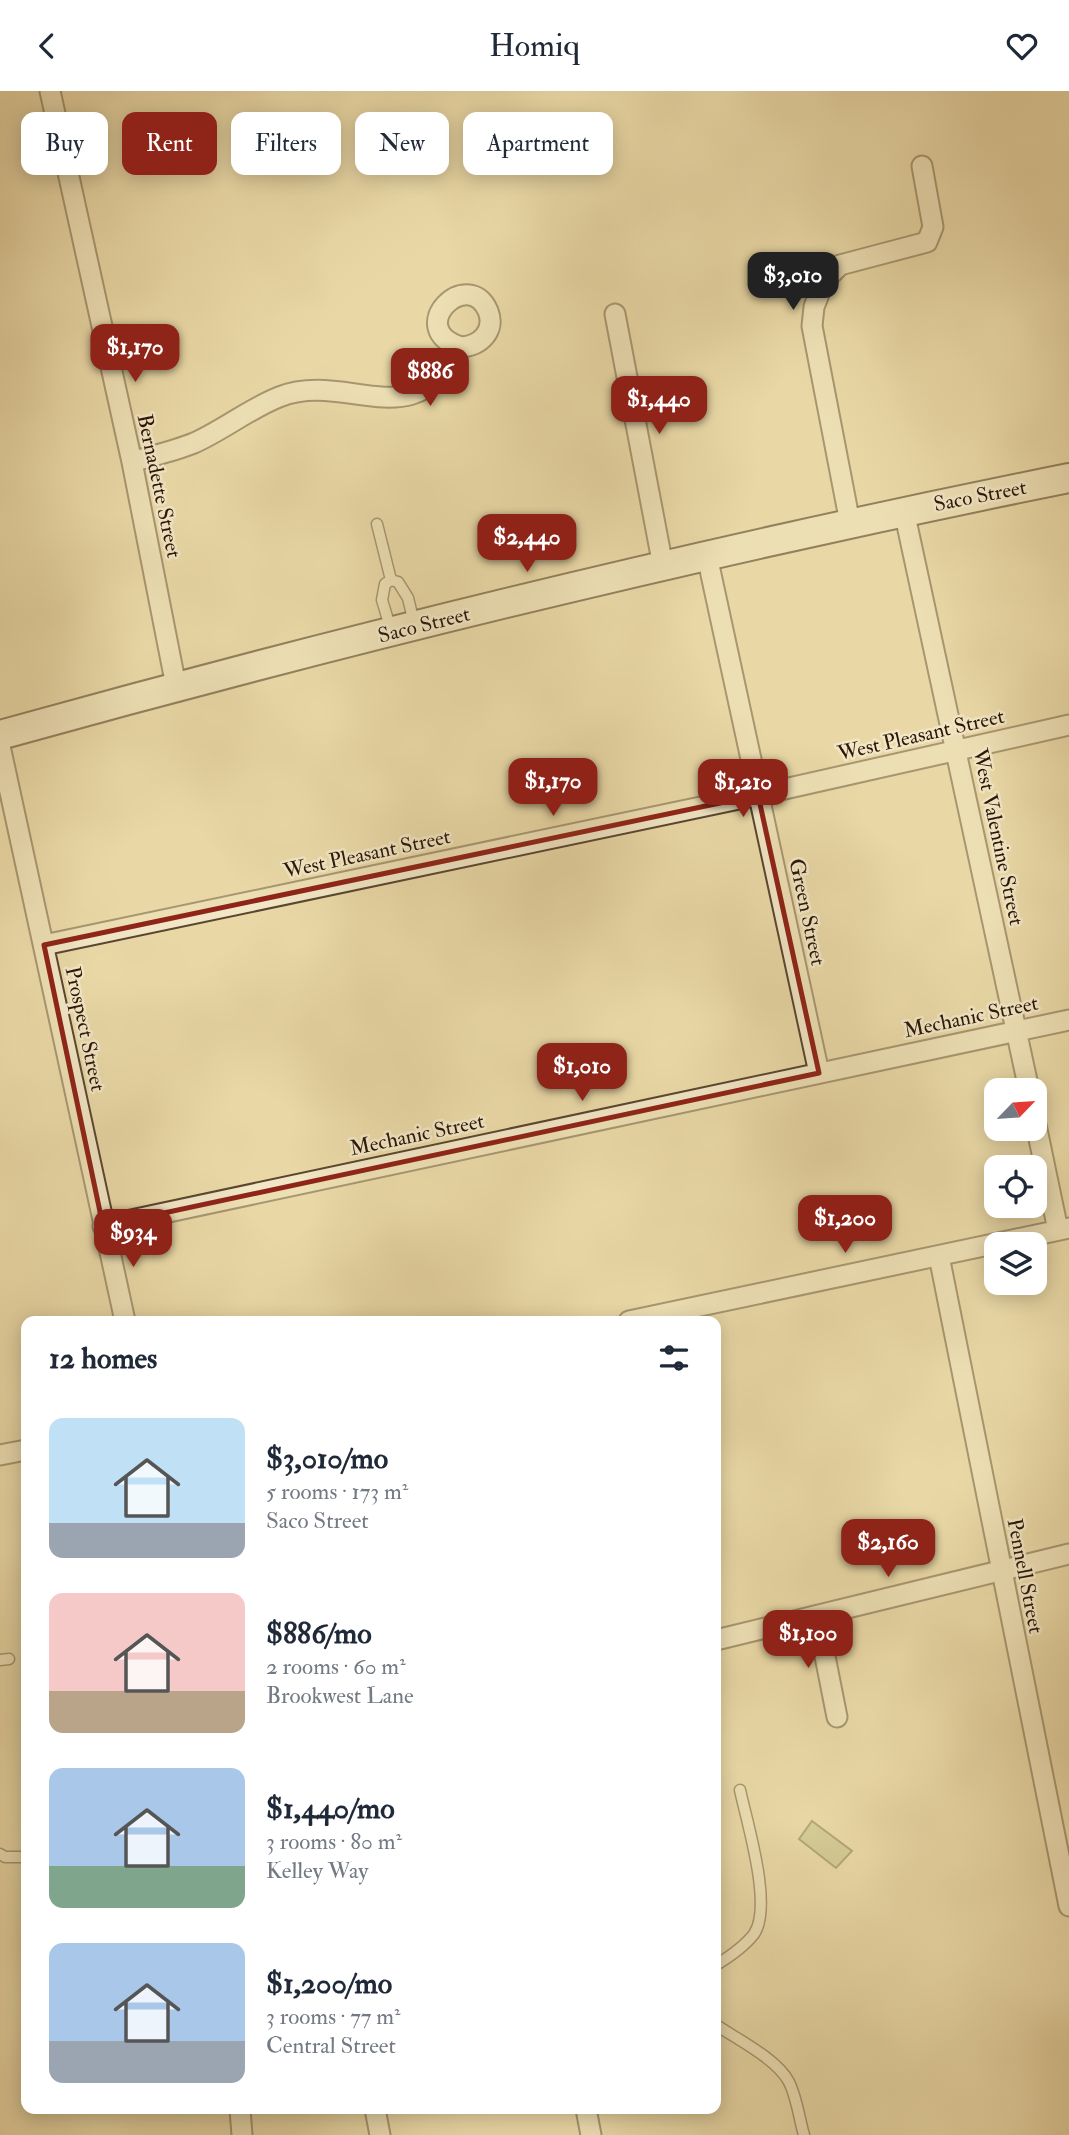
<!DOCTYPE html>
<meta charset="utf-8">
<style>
:root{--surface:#fff;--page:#f2f2f3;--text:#1f2937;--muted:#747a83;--accent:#8f2418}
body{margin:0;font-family:"IM FELL Double Pica",serif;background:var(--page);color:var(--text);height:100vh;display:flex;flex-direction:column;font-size:26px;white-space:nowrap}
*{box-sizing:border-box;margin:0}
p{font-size:23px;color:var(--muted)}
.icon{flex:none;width:38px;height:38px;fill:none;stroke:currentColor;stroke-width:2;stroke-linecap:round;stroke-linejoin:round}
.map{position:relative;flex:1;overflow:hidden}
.side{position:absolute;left:21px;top:1225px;width:700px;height:798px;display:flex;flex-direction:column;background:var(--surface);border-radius:14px;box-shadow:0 4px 18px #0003}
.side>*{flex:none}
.banner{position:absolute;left:21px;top:21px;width:700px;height:63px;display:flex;gap:14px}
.needle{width:46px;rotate:65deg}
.buttons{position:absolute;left:984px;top:987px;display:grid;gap:14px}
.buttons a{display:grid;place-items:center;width:63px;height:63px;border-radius:14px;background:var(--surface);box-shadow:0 4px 18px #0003;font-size:35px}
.price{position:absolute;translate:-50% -60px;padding:0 16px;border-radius:14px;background:var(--accent);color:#fff;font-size:23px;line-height:46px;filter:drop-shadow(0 2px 4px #0008)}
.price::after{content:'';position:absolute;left:50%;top:42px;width:21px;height:16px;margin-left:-10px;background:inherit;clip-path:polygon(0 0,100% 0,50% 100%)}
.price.active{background:#222;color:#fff}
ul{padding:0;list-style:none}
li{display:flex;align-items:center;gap:21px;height:175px;padding:0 28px}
li span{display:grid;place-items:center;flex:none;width:196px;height:140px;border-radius:14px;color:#555}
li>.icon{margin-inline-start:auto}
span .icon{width:84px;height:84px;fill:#fffc;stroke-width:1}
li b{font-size:30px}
h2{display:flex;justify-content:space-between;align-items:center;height:84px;padding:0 28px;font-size:30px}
.chip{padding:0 24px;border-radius:14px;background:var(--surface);box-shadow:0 4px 18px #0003;font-size:24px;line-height:63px}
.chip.active{background:var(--accent);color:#fff}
header{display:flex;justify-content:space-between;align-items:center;height:91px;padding:0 28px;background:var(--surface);font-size:32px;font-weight:600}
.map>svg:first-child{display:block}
.green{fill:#bcbd83;stroke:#746a45;stroke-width:2}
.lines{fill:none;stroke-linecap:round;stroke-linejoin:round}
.service-casing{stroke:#5a462f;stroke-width:13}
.minor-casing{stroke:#5a462f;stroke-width:23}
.secondary-casing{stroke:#2b1607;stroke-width:32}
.service{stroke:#f1e6c5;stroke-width:10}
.minor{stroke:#f1e6c5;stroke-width:19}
.secondary{stroke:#f1e6c5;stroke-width:28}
.marked{fill:none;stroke:#8f2418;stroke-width:5;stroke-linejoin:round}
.labels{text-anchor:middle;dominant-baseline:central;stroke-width:5;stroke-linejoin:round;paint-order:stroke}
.street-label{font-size:21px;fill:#2b1607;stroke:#f1e6c5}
</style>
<header><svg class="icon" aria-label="back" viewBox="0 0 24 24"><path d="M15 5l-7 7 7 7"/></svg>Homiq<svg class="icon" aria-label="heart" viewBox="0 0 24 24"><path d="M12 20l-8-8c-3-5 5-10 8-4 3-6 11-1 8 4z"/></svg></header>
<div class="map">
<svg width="1069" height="2044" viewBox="0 0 1069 2044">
<rect width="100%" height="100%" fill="#e9d8a6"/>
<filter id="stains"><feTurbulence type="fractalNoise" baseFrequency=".00286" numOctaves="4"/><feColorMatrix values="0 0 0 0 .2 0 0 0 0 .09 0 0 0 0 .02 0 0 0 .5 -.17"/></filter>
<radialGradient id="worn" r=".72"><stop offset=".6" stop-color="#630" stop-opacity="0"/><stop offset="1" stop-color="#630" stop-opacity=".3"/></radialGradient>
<!-- green -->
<path class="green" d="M812 1730 852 1760 836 1777 799 1748Z"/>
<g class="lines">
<!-- service casing -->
<g class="service-casing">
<path id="service" d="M377 433 391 489
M391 539 382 509 385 493 391 489 398 491 408 507 414 532
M0 1569 9 1568
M0 1763 5 1766H26
M716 1874C729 1866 744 1856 754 1843 773 1815 747 1732 740 1699
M716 1934C737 1948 777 1968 789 1991 797 2007 799 2027 804 2044"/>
</g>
<!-- minor casing -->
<g class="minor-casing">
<path id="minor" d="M50 0 132 371 176 595
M615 223 663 475
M132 371C152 365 174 360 194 352 223 339 249 318 279 306 348 279 413 349 461 256 480 255 496 240 488 220 468 174 403 238 461 256
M904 420 1029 999
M850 432 812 235 814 216 824 190 840 174 927 151 933 136 922 75
M707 465 819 982
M0 655 125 1230
M44 854 758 704 1069 634
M1034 1024 1058 1139
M103 1135 1069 929
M939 1165 1069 1815
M629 1230 1069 1137
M0 1364 26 1359
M817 1525 837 1626
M716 1549 1069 1463
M240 2018 242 2044
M375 2018 380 2044
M586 2018 591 2044"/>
</g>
<!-- secondary casing -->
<g class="secondary-casing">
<path id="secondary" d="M0 644C353 546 710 459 1069 387"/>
</g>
<!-- service -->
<use href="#service" class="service"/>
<!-- minor -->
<use href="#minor" class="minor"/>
<!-- secondary -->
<use href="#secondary" class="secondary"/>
</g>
<!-- marked area -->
<path d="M0 0H1069V2044H0ZM758 704 819 982 103 1135 44 854Z" fill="#e9d8a6" fill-opacity=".55" fill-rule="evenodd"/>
<path class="marked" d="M758 704 819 982 103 1135 44 854Z"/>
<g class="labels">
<!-- street labels -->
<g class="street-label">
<text transform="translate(159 395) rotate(78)">Bernadette Street</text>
<text transform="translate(980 405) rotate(-11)">Saco Street</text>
<text transform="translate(424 534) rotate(-14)">Saco Street</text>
<text transform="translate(921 644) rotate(-13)">West Pleasant Street</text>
<text transform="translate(998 746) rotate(78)">West Valentine Street</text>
<text transform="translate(367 763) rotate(-12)">West Pleasant Street</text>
<text transform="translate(807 821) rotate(78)">Green Street</text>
<text transform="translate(971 926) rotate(-12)">Mechanic Street</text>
<text transform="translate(85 938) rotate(78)">Prospect Street</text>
<text transform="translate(417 1044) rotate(-12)">Mechanic Street</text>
<text transform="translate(1025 1485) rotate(79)">Pennell Street</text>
</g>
</g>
<rect width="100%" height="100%" filter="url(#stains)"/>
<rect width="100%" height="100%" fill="url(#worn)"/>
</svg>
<div class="buttons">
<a><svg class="needle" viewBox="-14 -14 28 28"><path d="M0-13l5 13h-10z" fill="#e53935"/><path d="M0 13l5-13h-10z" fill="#747a83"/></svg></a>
<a><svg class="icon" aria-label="locate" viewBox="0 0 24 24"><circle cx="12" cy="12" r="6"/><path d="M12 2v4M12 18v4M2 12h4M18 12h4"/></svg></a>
<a><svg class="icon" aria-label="layers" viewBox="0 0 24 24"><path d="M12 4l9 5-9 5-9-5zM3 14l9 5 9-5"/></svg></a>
</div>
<b class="price active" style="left:793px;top:221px">$3,010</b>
<b class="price" style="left:135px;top:293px">$1,170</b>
<b class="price" style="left:430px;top:317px">$886</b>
<b class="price" style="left:659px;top:345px">$1,440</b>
<b class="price" style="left:527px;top:483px">$2,440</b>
<b class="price" style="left:553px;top:727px">$1,170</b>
<b class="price" style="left:743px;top:728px">$1,210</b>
<b class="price" style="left:582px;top:1012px">$1,010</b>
<b class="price" style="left:845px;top:1164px">$1,200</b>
<b class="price" style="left:133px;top:1178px">$934</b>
<b class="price" style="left:888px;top:1488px">$2,160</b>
<b class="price" style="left:808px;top:1579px">$1,100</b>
<div class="banner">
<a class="chip">Buy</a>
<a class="chip active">Rent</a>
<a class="chip">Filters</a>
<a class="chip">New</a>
<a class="chip">Apartment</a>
</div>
<section class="side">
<h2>12 homes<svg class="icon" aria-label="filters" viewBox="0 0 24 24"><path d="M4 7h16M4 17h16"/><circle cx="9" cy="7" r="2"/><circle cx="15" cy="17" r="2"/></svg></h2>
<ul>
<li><span style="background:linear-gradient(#bfe0f5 75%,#9aa5b1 0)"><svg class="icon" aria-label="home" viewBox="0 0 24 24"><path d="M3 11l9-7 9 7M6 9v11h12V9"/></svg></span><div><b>$3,010/mo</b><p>5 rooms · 173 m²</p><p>Saco Street</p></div></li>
<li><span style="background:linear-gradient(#f6c9c9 70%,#b9a48a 0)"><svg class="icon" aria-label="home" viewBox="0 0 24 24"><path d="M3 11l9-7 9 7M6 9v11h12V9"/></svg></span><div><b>$886/mo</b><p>2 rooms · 60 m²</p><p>Brookwest Lane</p></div></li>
<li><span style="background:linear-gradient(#a9c7e8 70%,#7fa58c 0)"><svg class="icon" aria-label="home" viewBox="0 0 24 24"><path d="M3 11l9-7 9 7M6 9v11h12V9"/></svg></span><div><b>$1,440/mo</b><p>3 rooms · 80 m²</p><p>Kelley Way</p></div></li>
<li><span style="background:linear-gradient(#a9c7e8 70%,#9aa5b1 0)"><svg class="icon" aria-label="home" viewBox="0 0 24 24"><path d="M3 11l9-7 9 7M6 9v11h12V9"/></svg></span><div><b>$1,200/mo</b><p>3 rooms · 77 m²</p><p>Central Street</p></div></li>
</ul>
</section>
</div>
